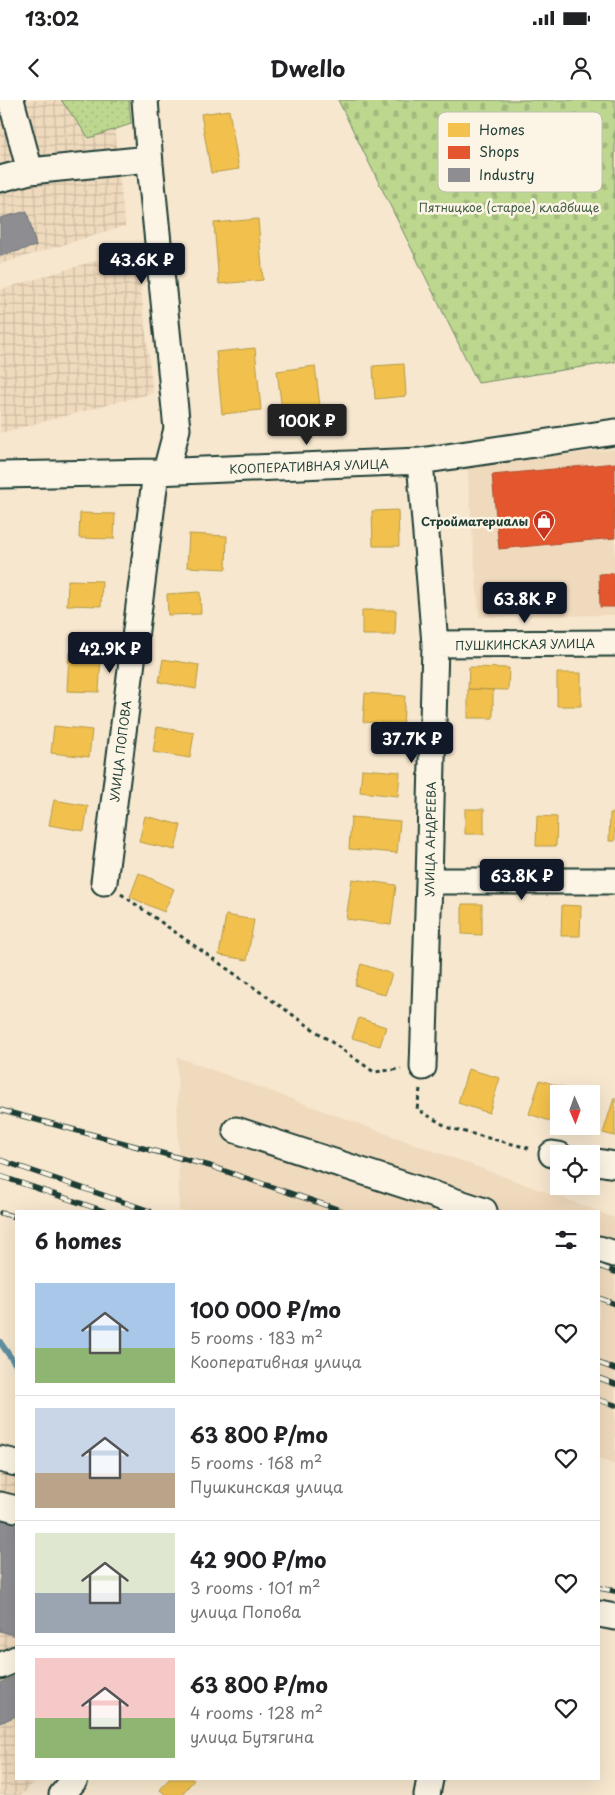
<!DOCTYPE html>
<meta charset="utf-8">
<style>
:root{--surface:#fff;--page:#f6f6f6;--text:#202124;--muted:#757577;--line:#e0e0e0;--accent:#111827}
body{margin:0;font-family:"Playpen Sans",sans-serif;background:var(--page);color:var(--text);height:100vh;display:flex;flex-direction:column;font-size:19px;white-space:nowrap}
*{box-sizing:border-box;margin:0}
p{font-size:16px;color:var(--muted)}
.icon{flex:none;width:28px;height:28px;fill:none;stroke:currentColor;stroke-width:2;stroke-linecap:round;stroke-linejoin:round}
.map{position:relative;flex:1;overflow:hidden}
.drawer{position:absolute;left:15px;top:1110px;width:585px;height:570px;display:flex;flex-direction:column;background:var(--surface);border-radius:0px;box-shadow:0 5px 20px #0002}
.drawer>*{flex:none}
.needle{width:32px;rotate:178deg}
.buttons{position:absolute;left:550px;top:985px;display:grid;gap:10px}
.buttons a{display:grid;place-items:center;width:50px;height:50px;border-radius:0px;background:var(--surface);box-shadow:0 5px 20px #0002;font-size:25px}
.price{position:absolute;translate:-50% -42px;padding:0 11px;border-radius:5px;background:var(--accent);color:#fff;font-size:16px;line-height:32px;filter:drop-shadow(0 1px 2px #0008)}
.price::after{content:'';position:absolute;left:50%;top:30px;width:15px;height:11px;margin-left:-8px;background:inherit;clip-path:polygon(0 0,100% 0,50% 100%)}
.price.selected{background:#222;color:#fff}
ul{padding:0;list-style:none}
li{display:flex;align-items:center;gap:15px;height:125px;padding:0 20px}
li+li{border-top:1px solid var(--line)}
li span{display:grid;place-items:center;flex:none;width:140px;height:100px;border-radius:0px;color:#555}
li>.icon{margin-inline-start:auto}
span .icon{width:60px;height:60px;fill:#fffc;stroke-width:1}
li b{font-size:21px}
h2{display:flex;justify-content:space-between;align-items:center;height:60px;padding:0 20px;font-size:21px}
.status{display:flex;justify-content:space-between;align-items:center;height:35px;padding:0 25px;background:var(--surface);direction:ltr}
.status svg{height:14px;fill:currentColor}
header{display:flex;justify-content:space-between;align-items:center;height:65px;padding:0 20px;background:var(--surface);font-size:22px;font-weight:700}
.map>svg:first-child{display:block}
.built{fill:#f0dabd}
.industrial{fill:url(#industrial-grid)}
.grass{fill:url(#grass-dots);stroke:#6e8a62}
.cemetery{fill:url(#cemetery-stones);stroke:#6e8a62}
.homes{fill:#f2c14e;stroke:#b39946}
.shops{fill:#e4572e;stroke:#a94f30}
.industry{fill:#8d8d92;stroke:#6c7576}
.lines{fill:none;stroke-linecap:round;stroke-linejoin:round}
.stream{stroke:#5e8fa0;stroke-width:6}
.minor-casing{stroke:#1f3d34;stroke-width:29}
.path{stroke:#1f3d34;stroke-width:3;stroke-dasharray:4 4;stroke-linecap:butt}
.minor{stroke:#fcf5e5;stroke-width:25}
.rail-casing{stroke:#1f3d34;stroke-width:5.5}
.rail{stroke:#fcf5e5;stroke-width:4;stroke-dasharray:11;stroke-linecap:butt}
.labels{text-anchor:middle;dominant-baseline:central;stroke-width:5;stroke-linejoin:round;paint-order:stroke}
.park-label{font-size:12px;fill:#3f5c46;stroke:#fcf5e5}
.street-label{font-size:12px;fill:#1f3d34;stroke:#fcf5e5}
.poi-label{font-size:12px;font-weight:bold;fill:#1f3d34;stroke:#fcf5e5;text-anchor:end}
.key{fill:#fcf5e5;stroke:#babeb0;stroke-width:1}
.key-label{font-size:14px;fill:#1f3d34}
</style>
<div class="status"><b>13:02</b><svg viewBox="0 0 49 12"><path d="M0 12V9h3v3zM5 12V6h3v6zM10 12V3h3v9zM15 12V0h3v12zM26 1h20v11H26zM47 4h2v5h-2z"/></svg></div>
<header><svg class="icon" aria-label="back" viewBox="0 0 24 24"><path d="M15 5l-7 7 7 7"/></svg>Dwello<svg class="icon" aria-label="person" viewBox="0 0 24 24"><circle cx="12" cy="8" r="4"/><path d="M4 21q1-7 8-7t8 7"/></svg></header>
<div class="map">
<svg width="615" height="1695" viewBox="0 0 615 1695">
<defs>
<pattern id="industrial-grid" width="8" height="8" patternUnits="userSpaceOnUse" patternTransform="scale(1.25)"><rect width="8" height="8" fill="#f0dabd"/><path d="M0 4h8M4 0v8" fill="none" stroke="#cdbca3"/></pattern>
<pattern id="grass-dots" width="8" height="8" patternUnits="userSpaceOnUse" patternTransform="scale(1.25)"><rect width="8" height="8" fill="#bdd78f"/><path d="M2 2h.1M6 6h.1" fill="none" stroke="#a2b97c" stroke-width="1.8" stroke-linecap="round"/></pattern>
<pattern id="cemetery-stones" width="16" height="16" patternUnits="userSpaceOnUse" patternTransform="scale(1.25)"><rect width="16" height="16" fill="#bdd78f"/><path d="M2 7V4a2 2 0 0 1 4 0v3zM10 15v-3a2 2 0 0 1 4 0v3z" fill="#a2b97c"/></pattern>
</defs>
<rect width="100%" height="100%" fill="#f7e7cf"/>
<filter id="ink" filterUnits="userSpaceOnUse"><feTurbulence type="fractalNoise" baseFrequency=".02" numOctaves="2"/><feDisplacementMap in="SourceGraphic" scale="10" xChannelSelector="R" yChannelSelector="G"/><feConvolveMatrix kernelMatrix="1 2 1 2 8 2 1 2 1" color-interpolation-filters="sRGB"/></filter>
<g filter="url(#ink)">
<!-- built -->
<path class="built" d="M615 349V515L479 517 467 365Z
M177 957 598 1111H179Z
M599 1112 615 1118V1365L599 1359Z"/>
<!-- industrial -->
<path class="industrial" d="M0 0H111L125 126 0 164Z
M136 148 153 293 0 333V190Z
M0 1366 16 1370V1679H37L22 1695H0Z"/>
<!-- grass -->
<path class="grass" d="M61 0H129L131 24 89 38Z"/>
<!-- cemetery -->
<path class="cemetery" d="M338 0H615V262L478 283Z"/>
<!-- homes -->
<path class="homes" d="M229 10 239 69 211 73 201 14Z
M258 119 263 180 219 184 214 123Z
M255 248 261 310 222 314 216 252Z
M404 264 406 296 375 299 373 266Z
M315 266 320 306 282 310 277 271Z
M398 410 399 446H373L372 411Z
M80 413 115 414 114 439 79 438Z
M189 434 227 436 226 469 187 467Z
M68 480 102 481 101 506 67 505Z
M200 492 201 514 168 515 167 494Z
M362 510H396L395 535H362Z
M69 553 101 555 99 592 67 591Z
M163 559 199 565 196 589 159 582Z
M469 567 509 568 508 590 468 589Z
M557 573H581V606H557Z
M468 589 493 590V618H468Z
M365 593 405 596 403 624 363 622Z
M54 626 92 630 89 657 51 653Z
M157 627 194 633 190 658 153 652Z
M362 669 400 672 398 696 360 692Z
M54 700 88 706 84 731 49 725Z
M465 709H484V734H465Z
M610 713H615V741H609Z
M145 716 181 725 175 750 139 742Z
M537 716 557 717 556 746H536Z
M351 717 400 721 397 753 349 749Z
M139 773 174 789 164 812 130 797Z
M352 779 396 785 391 825 346 819Z
M462 804H482V835L462 834Z
M562 805 581 806 580 836H561Z
M226 815 254 820 247 860 219 855Z
M361 864 392 874 385 895 355 885Z
M359 918 386 927 380 946 352 938Z
M468 969 500 978 489 1013 458 1003Z
M540 980 571 990 570 994H559V1024L529 1014Z
M614 998H615V1036L603 1033Z
M169 1679H192L194 1680 181 1695H166L160 1690Z"/>
<!-- shops -->
<path class="shops" d="M615 363V438L499 449 492 375Z
M615 473V507H600L599 474Z"/>
<!-- industry -->
<path class="industry" d="M27 111 36 146 0 156V118Z
M0 1411 16 1416V1536L0 1531Z
M16 1576V1616L0 1623V1583Z"/>
<g class="lines">
<!-- stream -->
<path class="stream" d="M0 1242 16 1265"/>
<!-- minor casing -->
<g class="minor-casing">
<path id="minor" d="M11 0 30 71
M145 0 150 64 177 329 166 371
M0 79 30 71 149 59
M420 361 435 544 429 781 423 967
M0 375 156 372 420 361 615 332
M435 544 615 543
M429 781H615
M104 782 156 372
M236 1030 484 1111
M552 1054 559 1055
M591 1061 615 1065
M599 1149 615 1154
M0 1359 16 1363
M0 1405 16 1409
M599 1514 615 1517
M0 1566 16 1559
M62 1695 75 1679
M427 1695 430 1679"/>
</g>
<!-- path -->
<path class="path" d="M121 794 374 972 401 969
M420 989 417 1009 449 1028 532 1049"/>
<!-- minor -->
<use href="#minor" class="minor"/>
<!-- rail casing -->
<g class="rail-casing">
<path id="rail" d="M0 1010 210 1066 343 1111
M0 1060 150 1111
M0 1076 104 1111
M1 1113 16 1117
M599 1166 615 1172
M599 1198 615 1204
M599 1263 615 1269
M599 1278 615 1284
M599 1300 615 1305
M599 1488 615 1491"/>
</g>
<!-- rail -->
<use href="#rail" class="rail"/>
</g>
</g>
<!-- icons -->
<defs>
<g id="shop-pin" transform="scale(1.125)"><path d="M0 17L-7.5 6A9.5 9.5 0 1 1 7.5 6Z" fill="#c8321e" stroke="#fcf5e5"/><path d="M-5-2.5h2.3a2.7 3.5 0 0 1 5.4 0H5L5.5 6h-11ZM-1.5-2.5h3a1.5 2.3 0 0 0-3 0Z" fill="#fff"/></g>
</defs>
<g fill-rule="evenodd">
<use href="#shop-pin" x="544" y="421"/>
</g>
<g class="labels">
<!-- park labels -->
<g class="park-label">
<text x="509" y="107">Пятницкое (старое) кладбище</text>
</g>
<!-- street labels -->
<g class="street-label">
<text transform="translate(309 366) rotate(-2)">КООПЕРАТИВНАЯ УЛИЦА</text>
<text transform="translate(525 544) rotate(-1)">ПУШКИНСКАЯ УЛИЦА</text>
<text transform="translate(120 651) rotate(-83)">УЛИЦА ПОПОВА</text>
<text transform="translate(430 739) rotate(-89)">УЛИЦА АНДРЕЕВА</text>
</g>
<!-- poi labels -->
<g class="poi-label">
<text x="528" y="421">Стройматериалы</text>
</g>
</g>
<!-- legend -->
<rect x="438" y="12" width="164" height="80" rx="8" class="key"/>
<rect x="448" y="23" width="22" height="14" fill="#f2c14e"/>
<rect x="448" y="46" width="22" height="13" fill="#e4572e"/>
<rect x="448" y="68" width="22" height="14" fill="#8d8d92"/>
<g class="key-label">
<text x="479" y="35">Homes</text>
<text x="479" y="57">Shops</text>
<text x="479" y="80">Industry</text>
</g>
</svg>
<div class="buttons">
<a><svg class="needle" viewBox="-14 -14 28 28"><path d="M0-13l5 13h-10z" fill="#e53935"/><path d="M0 13l5-13h-10z" fill="#757577"/></svg></a>
<a><svg class="icon" aria-label="locate" viewBox="0 0 24 24"><circle cx="12" cy="12" r="6"/><path d="M12 2v4M12 18v4M2 12h4M18 12h4"/></svg></a>
</div>
<b class="price" style="left:142px;top:185px">43.6K ₽</b>
<b class="price selected" style="left:307px;top:346px">100K ₽</b>
<b class="price" style="left:525px;top:524px">63.8K ₽</b>
<b class="price" style="left:110px;top:574px">42.9K ₽</b>
<b class="price" style="left:412px;top:664px">37.7K ₽</b>
<b class="price" style="left:522px;top:801px">63.8K ₽</b>
<section class="drawer">
<h2>6 homes<svg class="icon" aria-label="filters" viewBox="0 0 24 24"><path d="M4 7h16M4 17h16"/><circle cx="9" cy="7" r="2"/><circle cx="15" cy="17" r="2"/></svg></h2>
<ul>
<li><span style="background:linear-gradient(#a9c7e8 65%,#8fb573 0)"><svg class="icon" aria-label="home" viewBox="0 0 24 24"><path d="M3 11l9-7 9 7M6 9v11h12V9"/></svg></span><div><b>100 000 ₽/mo</b><p>5 rooms · 183 m²</p><p>Кооперативная улица</p></div><svg class="icon" aria-label="heart" viewBox="0 0 24 24"><path d="M12 20l-8-8c-3-5 5-10 8-4 3-6 11-1 8 4z"/></svg></li>
<li><span style="background:linear-gradient(#c9d6e8 65%,#b9a48a 0)"><svg class="icon" aria-label="home" viewBox="0 0 24 24"><path d="M3 11l9-7 9 7M6 9v11h12V9"/></svg></span><div><b>63 800 ₽/mo</b><p>5 rooms · 168 m²</p><p>Пушкинская улица</p></div><svg class="icon" aria-label="heart" viewBox="0 0 24 24"><path d="M12 20l-8-8c-3-5 5-10 8-4 3-6 11-1 8 4z"/></svg></li>
<li><span style="background:linear-gradient(#dfe7d0 60%,#9aa5b1 0)"><svg class="icon" aria-label="home" viewBox="0 0 24 24"><path d="M3 11l9-7 9 7M6 9v11h12V9"/></svg></span><div><b>42 900 ₽/mo</b><p>3 rooms · 101 m²</p><p>улица Попова</p></div><svg class="icon" aria-label="heart" viewBox="0 0 24 24"><path d="M12 20l-8-8c-3-5 5-10 8-4 3-6 11-1 8 4z"/></svg></li>
<li><span style="background:linear-gradient(#f6c9c9 60%,#8fb573 0)"><svg class="icon" aria-label="home" viewBox="0 0 24 24"><path d="M3 11l9-7 9 7M6 9v11h12V9"/></svg></span><div><b>63 800 ₽/mo</b><p>4 rooms · 128 m²</p><p>улица Бутягина</p></div><svg class="icon" aria-label="heart" viewBox="0 0 24 24"><path d="M12 20l-8-8c-3-5 5-10 8-4 3-6 11-1 8 4z"/></svg></li>
</ul>
</section>
</div>
